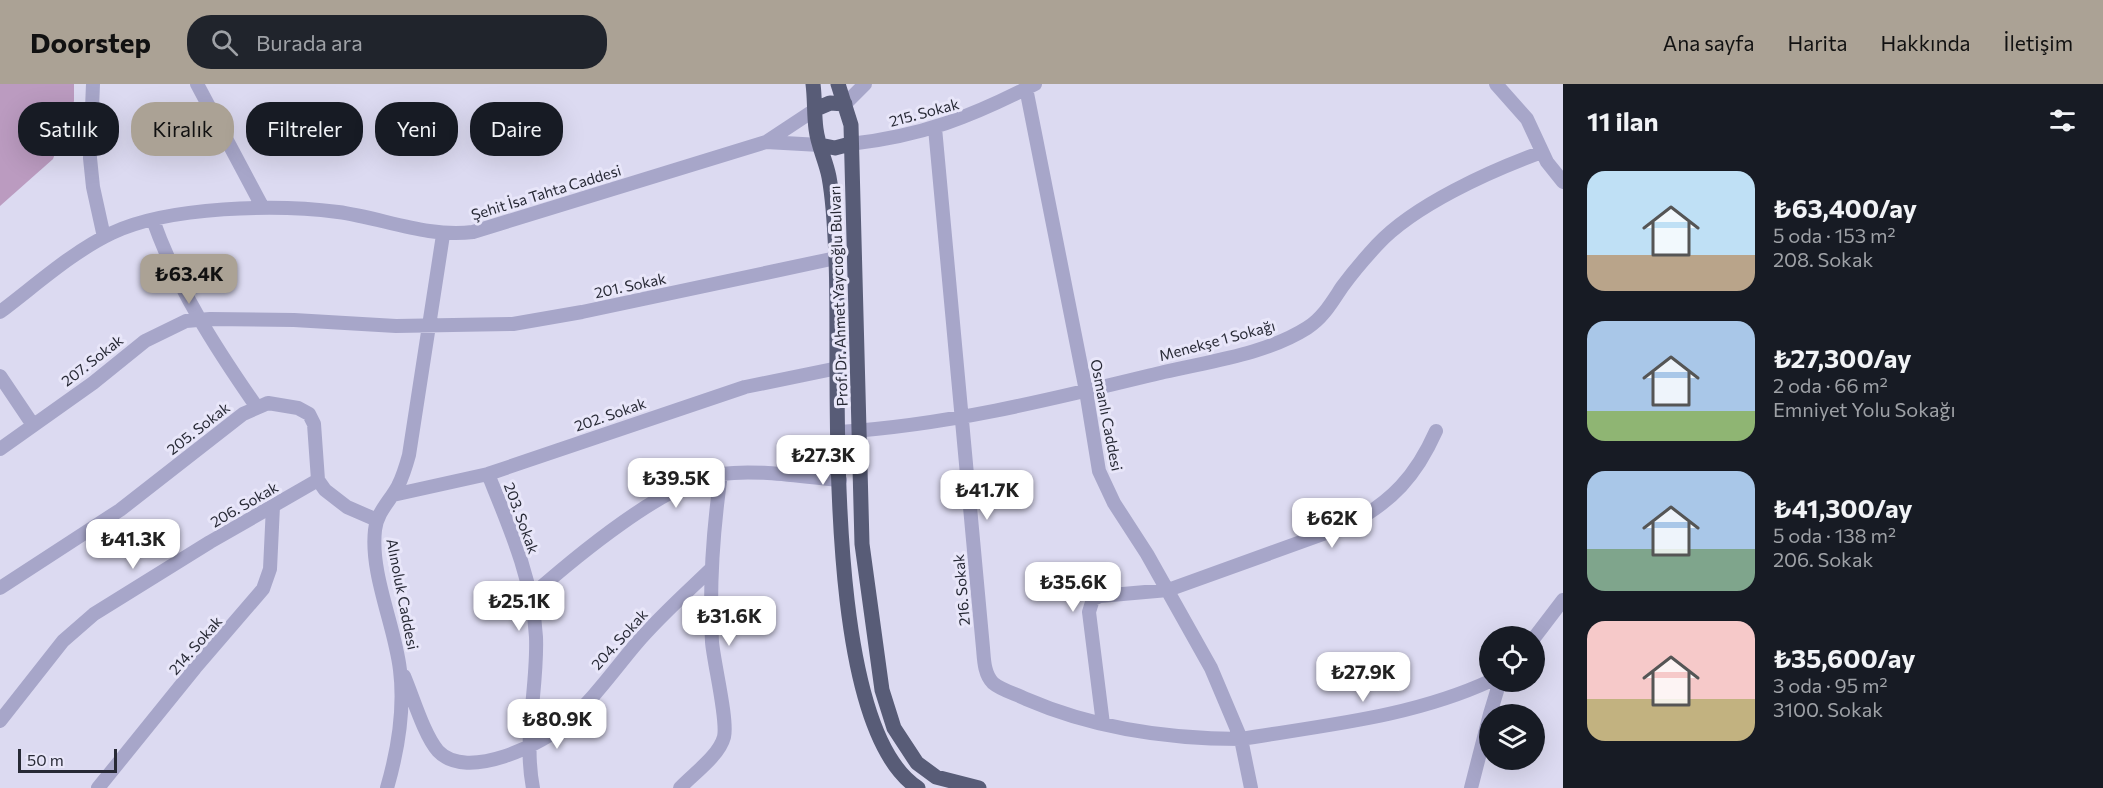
<!DOCTYPE html>
<html lang="tr">
<meta charset="utf-8">
<style>
:root{--surface:#171b24;--page:#20242c;--text:#f1f3f6;--muted:#9ea1a6;--accent:#aba295}
body{margin:0;font-family:Commissioner,sans-serif;background:var(--page);color:var(--text);height:100vh;display:flex;flex-direction:column;font-size:22px;white-space:nowrap}
*{box-sizing:border-box;margin:0}
p{font-size:20px;color:var(--muted)}
.icon{flex:none;width:33px;height:33px;fill:none;stroke:currentColor;stroke-width:2;stroke-linecap:round;stroke-linejoin:round}
.map{position:relative;flex:1;overflow:hidden}
.panel{display:flex;flex-direction:column;background:var(--surface);width:540px}
.panel>*{flex:none}
.guide{position:absolute;left:18px;top:18px;width:570px;height:54px;display:flex;gap:12px}
.controls{position:absolute;left:1479px;top:542px;display:grid;gap:12px}
.controls a{display:grid;place-items:center;width:66px;height:66px;border-radius:50%;background:var(--surface);box-shadow:0 6px 24px #0002;font-size:30px}
.scale{position:absolute;left:18px;bottom:15px;width:99px;box-sizing:border-box;padding-left:6px;border:3px solid #272935;border-top:0;font-size:16px;line-height:21px;white-space:nowrap;color:#272935;-webkit-text-stroke:4px #e8e6f9;paint-order:stroke}
.price{position:absolute;translate:-50% -51px;padding:0 14px;border-radius:12px;background:#fff;color:#222;font-size:20px;line-height:39px;filter:drop-shadow(0 2px 3px #0008)}
.price::after{content:'';position:absolute;left:50%;top:36px;width:18px;height:14px;margin-left:-9px;background:inherit;clip-path:polygon(0 0,100% 0,50% 100%)}
.price.selected{background:var(--accent);color:#111}
ul{padding:0;list-style:none}
li{display:flex;align-items:center;gap:18px;height:150px;padding:0 24px}
li span{display:grid;place-items:center;flex:none;width:168px;height:120px;border-radius:18px;color:#555}
li>.icon{margin-inline-start:auto}
span .icon{width:72px;height:72px;fill:#fffc;stroke-width:1}
li b{font-size:26px}
h2{display:flex;justify-content:space-between;align-items:center;height:72px;padding:0 24px;font-size:26px}
.chip{padding:0 21px;border-radius:24px;background:var(--surface);box-shadow:0 6px 24px #0002;font-size:21px;line-height:54px}
.chip.selected{background:var(--accent);color:#111}
header{display:flex;align-items:center;gap:36px;box-sizing:border-box;height:84px;padding:0 30px;background:var(--accent);color:#111}
header strong{font-size:28px}
nav{display:flex;gap:33px;margin-inline-start:auto;font-size:21px}
.search{width:420px;height:54px;background:var(--page);display:flex;align-items:center;gap:15px;box-sizing:border-box;padding:0 21px;border-radius:24px;color:var(--muted);font-size:22px}
main{display:flex;flex:1;min-height:0}
.map>svg:first-child{display:block}
.green{fill:#bb9bc0}
.lines{fill:none;stroke-linecap:round;stroke-linejoin:round}
.minor{stroke:#a7a6c9;stroke-width:14}
.major{stroke:#585c77;stroke-width:15}
.labels{text-anchor:middle;dominant-baseline:central;stroke-width:6;stroke-linejoin:round;paint-order:stroke}
.street-label{font-size:15px;fill:#272935;stroke:#e8e6f9}
</style>
<header>
<strong>Doorstep</strong>
<div class="search"><svg class="icon" aria-label="search" viewBox="0 0 24 24"><circle cx="10" cy="10" r="6"/><path d="M15 15l6 6"/></svg>Burada ara</div>
<nav><a>Ana sayfa</a><a>Harita</a><a>Hakkında</a><a>İletişim</a></nav>
</header>
<main>
<div class="map">
<svg width="1563" height="704" viewBox="0 0 1563 704">
<rect width="100%" height="100%" fill="#dcdaf1"/>
<!-- green -->
<path class="green" d="M0 0H74V17L53 75 0 122Z"/>
<g class="lines">
<!-- minor -->
<path class="minor" d="M93 0 90 74 93 103 104 153
M197 0 263 124
M1496 0 1527 35 1547 78 1563 98
M1026 4 1086 307 1099 387 1114 419 1147 470 1211 584 1241 655 1251 704
M845 20 865 0
M935 44 983 564C984 575 984 590 993 599 1001 606 1016 610 1026 615 1093 644 1168 655 1241 655 1325 641 1412 633 1490 597
M766 58 820 61
M850 60C922 52 971 33 1035 0
M153 136C177 204 215 263 256 322
M0 228C36 201 72 168 112 149 169 122 277 120 338 128 383 134 428 154 473 148L766 58 816 25
M0 292 33 341
M839 348C950 341 1057 314 1164 288 1211 277 1266 270 1307 244 1323 234 1332 218 1342 203 1353 188 1365 174 1377 161 1414 121 1490 87 1542 68
M0 365 93 299 145 257 186 237 210 235 294 236 396 242 513 240 582 228 836 174
M488 390C509 442 533 496 536 553 538 603 523 654 533 704
M393 411 488 390 745 303 838 284
M0 504 120 426 243 330 268 319 298 324 309 330 314 340 318 396 325 406 347 423 377 436
M531 512C572 476 667 396 721 390 759 385 801 393 840 396
M1534 554 1563 516
M404 592C413 613 424 651 438 667 467 698 543 660 567 638 593 616 614 586 636 560 659 533 685 510 711 485
M1490 630 1500 597
M0 637 63 557 94 530 210 458 318 396
M1103 640 1089 528 1093 515 1100 512 1168 506 1348 441C1392 418 1416 392 1436 347
M98 704 195 584 263 505 270 485 273 422
M387 704C398 666 405 626 400 586 395 542 370 490 375 446 377 428 390 417 398 402 403 392 406 382 409 371L443 151
M680 704C693 690 719 672 724 653 728 636 714 580 712 558 709 500 713 446 721 390
M1471 704 1490 630"/>
<!-- major -->
<path class="major" d="M813 0C815 15 814 30 816 45 818 62 826 77 829 93 834 120 835 148 836 175 841 287 819 640 918 704
M838 0 851 41 862 460 882 606 894 644 917 679 936 693 979 704
M816 25 830 19 845 20
M820 61 835 64 850 60"/>
</g>
<g class="labels">
<!-- street labels -->
<g class="street-label">
<text transform="translate(924 28) rotate(-15)">215. Sokak</text>
<text transform="translate(546 108) rotate(-17)">Şehit İsa Tahta Caddesi</text>
<text transform="translate(630 201) rotate(-12)">201. Sokak</text>
<text transform="translate(838 212) rotate(-92)">Prof. Dr. Ahmet Yaycıoğlu Bulvarı</text>
<text transform="translate(1217 256) rotate(-15)">Menekşe 1 Sokağı</text>
<text transform="translate(92 276) rotate(-38)">207. Sokak</text>
<text transform="translate(610 330) rotate(-19)">202. Sokak</text>
<text transform="translate(1107 331) rotate(79)">Osmanlı Caddesi</text>
<text transform="translate(198 344) rotate(-38)">205. Sokak</text>
<text transform="translate(244 420) rotate(-30)">206. Sokak</text>
<text transform="translate(522 434) rotate(70)">203. Sokak</text>
<text transform="translate(961 506) rotate(-95)">216. Sokak</text>
<text transform="translate(403 510) rotate(79)">Alınoluk Caddesi</text>
<text transform="translate(619 555) rotate(-48)">204. Sokak</text>
<text transform="translate(195 561) rotate(-49)">214. Sokak</text>
</g>
</g>
</svg>
<div class="controls">
<a><svg class="icon" aria-label="locate" viewBox="0 0 24 24"><circle cx="12" cy="12" r="6"/><path d="M12 2v4M12 18v4M2 12h4M18 12h4"/></svg></a>
<a><svg class="icon" aria-label="layers" viewBox="0 0 24 24"><path d="M12 4l9 5-9 5-9-5zM3 14l9 5 9-5"/></svg></a>
</div>
<div class="scale">50 m</div>
<b class="price selected" style="left:189px;top:221px">₺63.4K</b>
<b class="price" style="left:823px;top:402px">₺27.3K</b>
<b class="price" style="left:676px;top:425px">₺39.5K</b>
<b class="price" style="left:987px;top:437px">₺41.7K</b>
<b class="price" style="left:1332px;top:465px">₺62K</b>
<b class="price" style="left:133px;top:486px">₺41.3K</b>
<b class="price" style="left:1073px;top:529px">₺35.6K</b>
<b class="price" style="left:519px;top:548px">₺25.1K</b>
<b class="price" style="left:729px;top:563px">₺31.6K</b>
<b class="price" style="left:1363px;top:619px">₺27.9K</b>
<b class="price" style="left:557px;top:666px">₺80.9K</b>
<div class="guide">
<a class="chip">Satılık</a>
<a class="chip selected">Kiralık</a>
<a class="chip">Filtreler</a>
<a class="chip">Yeni</a>
<a class="chip">Daire</a>
</div>
</div>
<section class="panel">
<h2>11 ilan<svg class="icon" aria-label="filters" viewBox="0 0 24 24"><path d="M4 7h16M4 17h16"/><circle cx="9" cy="7" r="2"/><circle cx="15" cy="17" r="2"/></svg></h2>
<ul>
<li><span style="background:linear-gradient(#bfe0f5 70%,#b9a48a 0)"><svg class="icon" aria-label="home" viewBox="0 0 24 24"><path d="M3 11l9-7 9 7M6 9v11h12V9"/></svg></span><div><b>₺63,400/ay</b><p>5 oda · 153 m²</p><p>208. Sokak</p></div></li>
<li><span style="background:linear-gradient(#a9c7e8 75%,#8fb573 0)"><svg class="icon" aria-label="home" viewBox="0 0 24 24"><path d="M3 11l9-7 9 7M6 9v11h12V9"/></svg></span><div><b>₺27,300/ay</b><p>2 oda · 66 m²</p><p>Emniyet Yolu Sokağı</p></div></li>
<li><span style="background:linear-gradient(#a9c7e8 65%,#7fa58c 0)"><svg class="icon" aria-label="home" viewBox="0 0 24 24"><path d="M3 11l9-7 9 7M6 9v11h12V9"/></svg></span><div><b>₺41,300/ay</b><p>5 oda · 138 m²</p><p>206. Sokak</p></div></li>
<li><span style="background:linear-gradient(#f6c9c9 65%,#c2b280 0)"><svg class="icon" aria-label="home" viewBox="0 0 24 24"><path d="M3 11l9-7 9 7M6 9v11h12V9"/></svg></span><div><b>₺35,600/ay</b><p>3 oda · 95 m²</p><p>3100. Sokak</p></div></li>
</ul>
</section>
</main>
